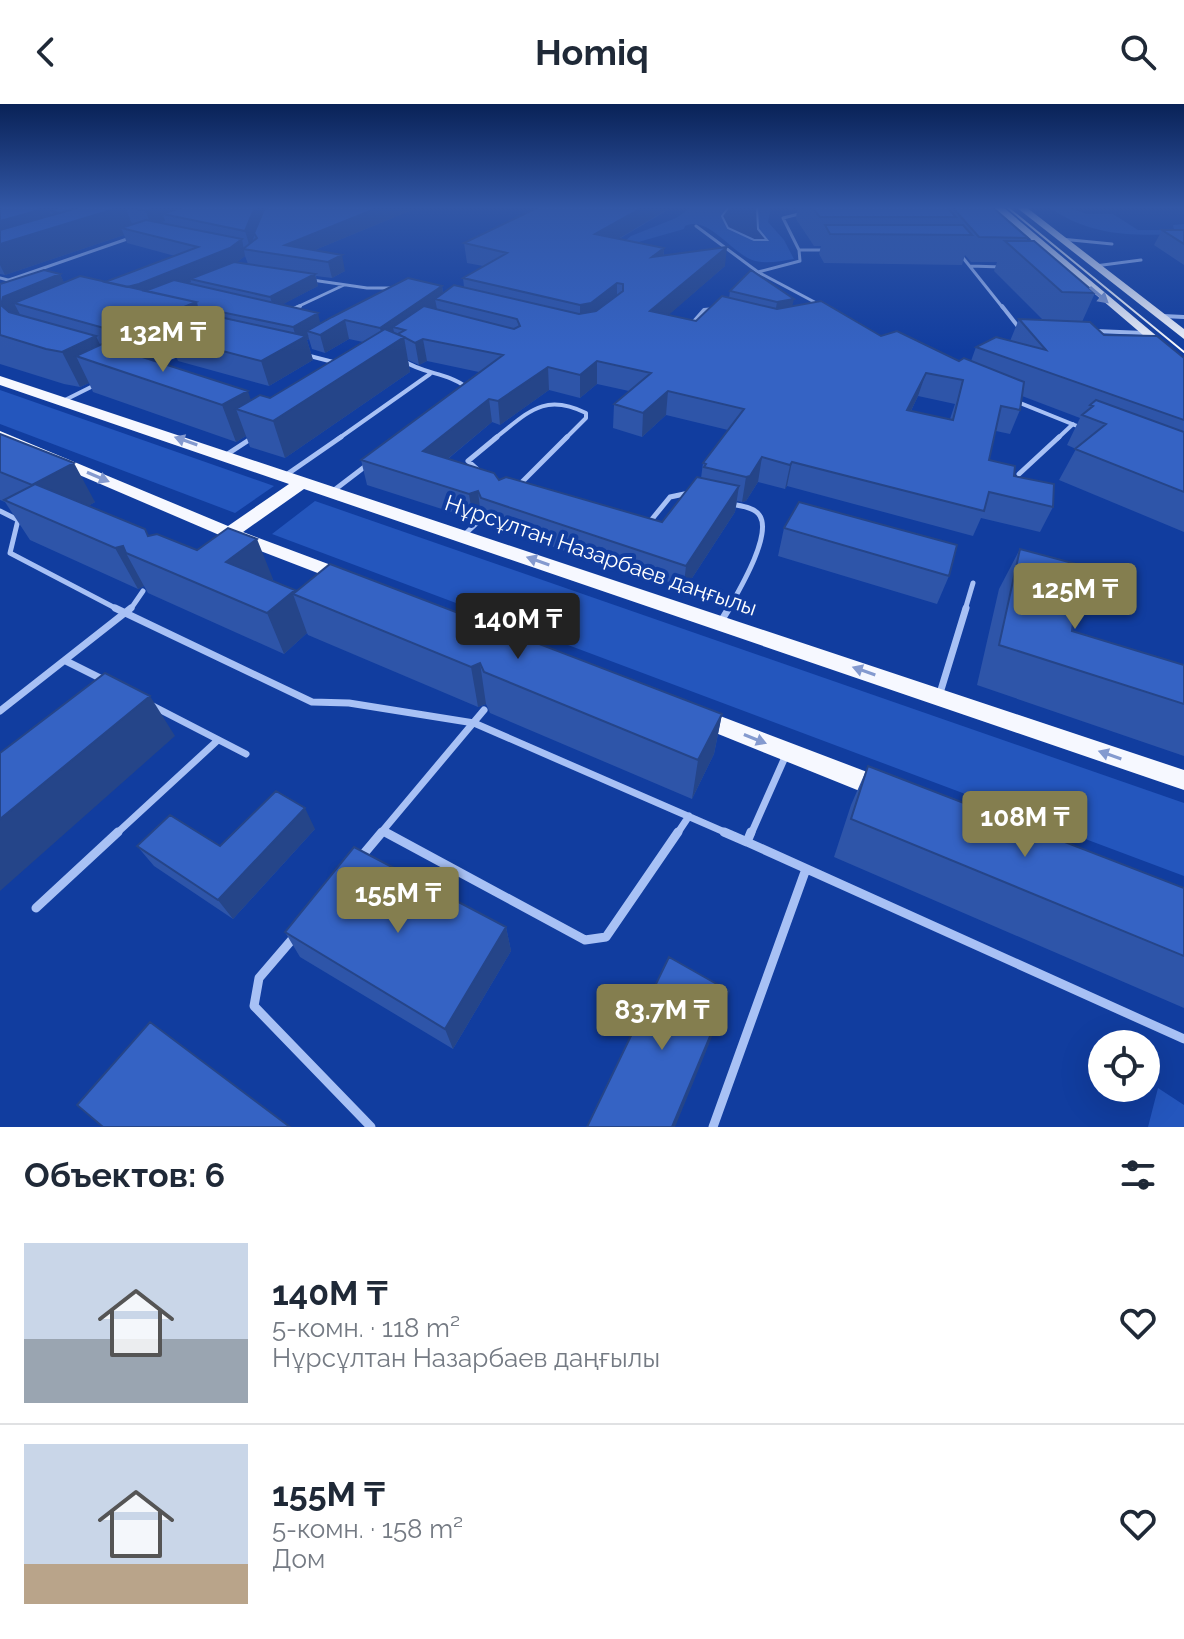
<!DOCTYPE html>
<html lang="ru">
<meta charset="utf-8">
<style>
:root{--surface:#fff;--page:#f2f2f3;--text:#1f2937;--muted:#747a83;--line:#e0e1e3;--accent:#847e4f}
body{margin:0;font-family:Raleway,sans-serif;background:var(--page);color:var(--text);height:100vh;display:flex;flex-direction:column;font-size:30px;white-space:nowrap}
*{box-sizing:border-box;margin:0}
p{font-size:26px;color:var(--muted)}
.icon{flex:none;width:44px;height:44px;fill:none;stroke:currentColor;stroke-width:2;stroke-linecap:round;stroke-linejoin:round}
.map{position:relative;height:1023px;overflow:hidden}
.details{display:flex;flex-direction:column;background:var(--surface);flex:1}
.details>*{flex:none}
.controls{position:absolute;left:1088px;top:926px;display:grid;gap:16px}
.controls a{display:grid;place-items:center;width:72px;height:72px;border-radius:50%;background:var(--surface);box-shadow:0 8px 32px #0002;font-size:40px}
.price{position:absolute;translate:-50% -68px;padding:0 18px;border-radius:8px;background:var(--accent);color:#fff;font-size:26px;line-height:52px;filter:drop-shadow(0 2px 4px #0008)}
.price::after{content:'';position:absolute;left:50%;top:48px;width:24px;height:18px;margin-left:-12px;background:inherit;clip-path:polygon(0 0,100% 0,50% 100%)}
.price.selected{background:#222;color:#fff}
ul{padding:0;list-style:none}
li{display:flex;align-items:center;gap:24px;height:200px;padding:0 24px}
li+li{border-top:2px solid var(--line)}
li span{display:grid;place-items:center;flex:none;width:224px;height:160px;border-radius:0px;color:#555}
li>.icon{margin-inline-start:auto}
span .icon{width:96px;height:96px;fill:#fffc;stroke-width:1}
li b{font-size:34px}
h2{display:flex;justify-content:space-between;align-items:center;height:96px;padding:0 24px;font-size:34px}
header{display:flex;justify-content:space-between;align-items:center;height:104px;padding:0 24px;background:var(--surface);font-size:36px;font-weight:700}
.map>svg:first-child{display:block}
.green{fill:#2456bd}
.water{fill:#1f3f8a;stroke:#9abaf8;stroke-width:2}
.lines{fill:none;stroke-linecap:round;stroke-linejoin:round}
.lane-far4{stroke:#a8c1f5;stroke-width:3}
.lane-far3{stroke:#a8c1f5;stroke-width:4}
.lane-far2{stroke:#a8c1f5;stroke-width:5}
.lane-far1{stroke:#a8c1f5;stroke-width:7}
.lane{stroke:#a8c1f5;stroke-width:9}
.primary{fill:#f6f8ff;fill-rule:evenodd}
.tram{stroke:#fff;stroke-width:2}
.wall{fill:#2e55a9;fill-rule:evenodd}
.shaded-wall{fill:#254589}
.building{fill:#3563c4;stroke:#254589;stroke-width:2;fill-rule:evenodd}
.oneway{fill:#849acf}
.labels{text-anchor:middle;dominant-baseline:central;stroke-width:8;stroke-linejoin:round;paint-order:stroke}
.street-label{font-size:22px;fill:#fff;stroke:#113d9f}
</style>
<header><svg class="icon" aria-label="back" viewBox="0 0 24 24"><path d="M15 5l-7 7 7 7"/></svg>Homiq<svg class="icon" aria-label="search" viewBox="0 0 24 24"><circle cx="10" cy="10" r="6"/><path d="M15 15l6 6"/></svg></header>
<div class="map">
<svg width="1184" height="1023" viewBox="0 0 1184 1023">
<rect width="100%" height="100%" fill="#113d9f"/>
<!-- green -->
<path class="green" d="M692 103H771L768 118 784 136 794 155C781 157 768 160 755 157 731 150 709 111 685 122L684 125 635 139 625 137 631 132 676 114Z
M1049 103H1066L1087 110H1113L1138 126H1174L1173 121 1184 120V130C1134 132 1091 133 1049 103Z
M0 286 274 382 235 409 0 320Z
M315 397 1184 699V772L272 430Z
M1158 984 1184 1001V1023H1148Z"/>
<!-- water -->
<path class="water" d="M729 103H757L758 125 767 136H754L728 124 722 112Z"/>
<g class="lines">
<!-- lane-far4 -->
<path class="lane-far4" d="M803 109 783 114 799 146H827
M696 122 758 168 822 202
M1061 135 1112 140
M960 150 1003 204
M970 162 1002 163
M1095 162 1141 156
M758 168 800 157 799 146
M0 174 16 178
M9 176 130 134
M312 176 367 184H396
M295 204 344 181"/>
<!-- lane-far3 -->
<path class="lane-far3" d="M1002 202 1020 225
M289 207 300 202
M1163 212 1184 213
M690 222 704 206 715 205
M1095 227 1144 229
M306 251 337 259
M404 257C423 270 449 269 466 283L465 287
M152 260 183 249
M65 296 97 280
M1015 297 1082 324
M338 335 430 270
M494 335C528 309 543 288 586 309V314L565 335
M1057 335 1073 320"/>
<!-- lane-far2 -->
<path class="lane-far2" d="M226 351 252 334
M477 365 468 357 497 333
M1019 370 1059 333
M286 371 341 333
M517 383 567 333
M333 387 367 361
M0 407 18 416 10 449 119 506
M648 420 670 393 689 389
M464 431 479 417
M130 506 143 487
M728 506C738 488 772 432 760 412 755 403 740 402 731 400
M965 506 973 479"/>
<!-- lane-far1 -->
<path class="lane-far1" d="M115 504 312 598 349 599 474 619 729 730
M720 519 729 504
M66 557 106 577
M940 589 966 504
M151 601 246 650
M0 607 131 504
M383 727 389 730
M116 730 218 636
M380 730 484 606
M677 730 689 712
M751 730 786 651"/>
<!-- lane -->
<path class="lane" d="M385 728 585 836 606 833 678 728
M724 728 747 738
M751 728 747 738 1184 935
M361 753 382 728
M36 804 118 728
M295 832 259 874 254 902 371 1023
M713 1023 806 765"/>
<!-- primary -->
<path class="primary" d="M993 103H1003L1184 255V266Z
M1016 103H1026L1184 225V235Z
M0 272 1184 666V686L304 385 243 428 355 470 357 474 355 478H341L224 433 0 337V327L228 422 289 380 0 281Z
M694 602 896 679 899 687 896 695 887 698 686 617 683 611 686 605Z"/>
<!-- tram -->
<path class="tram" d="M1007 103 1184 248"/>
</g>
<!-- wall -->
<path class="wall" d="M0 103H419L315 146 345 167 332 174 316 172 318 182 281 201 320 219 442 182 443 189 464 183 463 174 483 162 467 159 464 139 671 104 619 135 664 144V151L725 162 668 211 696 217 729 194 730 187 792 202 959 257H971L976 243 1010 237 1019 215 1043 216 994 167 997 158H971L965 151 962 161 824 159 819 150 821 142H814L796 115 797 106 791 107 789 103H992L1028 134 1026 137 1095 189 1082 218 1104 231 1184 254V428L1059 376 1076 345 1067 341 1080 314 1022 292 1020 306 1010 330 996 327 989 356 1014 372 1053 403 1040 428 981 414 973 432 787 382 785 385 758 378 746 397 742 398 737 397 735 408 683 488 484 419 481 412 473 415 367 381 361 356 479 268 427 257 419 261 408 256 410 268 285 354 250 343 246 332 236 338 93 288 89 279 80 283 64 280 0 260V180L60 170 64 179 105 178 175 152 127 139 124 131 5 171 0 170ZM245 152 248 160 237 158ZM309 235 312 245 325 249 349 235 363 238 270 294 251 296 149 256 162 253 174 247 178 257 269 282 313 256 307 236ZM597 280 629 287 614 300 613 324 642 333 666 311 728 326 703 359 701 374 662 418 499 376 448 355 492 318 500 321 549 286 580 294ZM918 292 955 300 950 315 911 307Z
M1162 126H1184V161L1154 141Z
M0 330 95 398 88 402 149 432 197 446 273 475 271 477 295 488 508 535 722 610 714 650 692 695 490 609 486 600 478 603 308 531 307 529 284 550 148 489 144 482 138 485 30 436 5 398 0 396Z
M784 424 949 472 937 500 778 452Z
M1020 445 1072 527 1184 600V652L977 581 999 485Z
M868 662 1184 784V904L834 753 851 701Z
M315 725 233 815 154 762 137 742H220Z
M506 823 511 847 453 945 300 853 285 828Z"/>
<!-- shaded-wall -->
<path class="shaded-wall" d="M43 103H82L49 106 52 113 86 103H125L135 127 121 124 124 131 5 171 0 161V112Z
M156 103H204L163 110 165 117 151 122 146 107Z
M255 103H267L263 109 250 143 245 127Z
M380 103H419L298 153 285 141Z
M643 103H671L595 149V130Z
M792 103H798L797 106 791 107Z
M242 135 245 152 235 160 190 175 191 178 154 194 118 185Z
M727 143 725 162 648 229 650 207Z
M664 144 663 163 652 153Z
M342 151 345 167 332 174 328 158Z
M60 170 75 202 14 199 27 224 1 201 3 193Z
M315 170 318 182 274 205 270 193Z
M617 179V200L580 222V201Z
M442 182 444 197 435 195 437 205 405 226 393 223 395 234 384 242 380 224Z
M794 195 790 213 774 216 777 198Z
M196 198 208 232 169 233 174 247 162 253 126 261 111 226Z
M318 209 322 227H307L309 235 307 236 313 256 269 282 261 257 297 237 293 223Z
M345 216 349 235 325 249 320 231Z
M96 232 111 264 76 252 89 279 80 283 62 248Z
M404 233 410 268 285 354 273 317Z
M423 235 427 257 419 261 415 239Z
M597 257V280L580 294V271Z
M548 263 549 286 500 321 498 297Z
M926 269 918 292 900 330 907 306Z
M248 287 256 312 236 305 246 332 236 338 222 301Z
M668 287 666 311 642 333 643 309Z
M489 295 492 318 427 372 423 347Z
M762 353 758 378 746 397 742 398 746 373Z
M792 358 787 382 785 385 790 361Z
M74 359 95 398 58 420 32 381Z
M739 382 735 408 683 488 686 462Z
M478 387 481 412 473 415 469 390Z
M257 435 273 475 244 499 226 458Z
M123 442 126 449 144 482 138 485 115 444Z
M295 486 296 492 293 490 307 529 284 550 267 509Z
M480 559 486 600 478 603 471 563Z
M150 592 175 632 0 787V715Z
M722 610 714 650 692 695 698 656Z
M305 704 315 725 233 815 218 796Z
M506 823 511 847 453 945 445 925Z
M729 887 718 918 675 1023H672Z"/>
<!-- building -->
<path class="building" d="M0 103H37L43 105 0 117Z
M58 103H80L60 109 49 106Z
M80 103H121L0 140V126Z
M129 103H156L146 107Z
M183 103H255L245 127 163 110Z
M265 103H380L285 141 342 151 328 158 243 145 257 134 254 129Z
M539 103H643L595 130 664 144 652 153 727 143 650 207 696 217 722 192 777 205 821 197 881 232 897 227 959 257 964 254 1024 278 1020 306 1001 302 989 356 1015 362 1014 372 1054 380 1053 403 989 388 984 407 792 358 790 361 762 353 750 372 746 373 704 363 706 360 703 359 744 305 668 287 643 309 614 300 651 269 597 257 580 271 548 263 498 297 489 295 423 347 494 369 499 376 506 373 662 418 697 373 739 382 686 462 481 394 478 387 469 390 361 356 503 251 423 235 415 239 398 230 405 226 393 223 424 202 514 225 520 222 517 215 435 195 454 181 579 210 596 207 623 187V180L617 179 591 199 580 201 463 174 507 149 464 139ZM926 269 963 276 953 316 907 306Z
M812 103H947L956 113H820Z
M952 103H992L1028 134 979 133Z
M146 116 242 135 230 144 139 180 127 183 105 178 198 143 121 124Z
M825 121H963L972 131 830 130Z
M1162 126H1184V140Z
M1005 137H1034L1095 189 1062 188Z
M234 158 315 170 270 193 190 175Z
M44 166 60 170 3 193 1 201 9 208 96 232 62 248 46 245 0 231V180Z
M751 166 794 195 777 198 730 187Z
M80 172 196 198 148 218 111 226 14 199Z
M408 174 442 182 380 224 345 216 320 231 307 227 332 213Z
M174 176 318 209 293 223 197 203 196 198 145 187Z
M215 212 306 232 261 257 169 233Z
M1019 215 1090 218 1104 231 1157 232 1184 254V316L976 243 996 233 1046 246Z
M385 225 404 233 273 317 236 305 260 291 270 294Z
M102 240 248 287 222 301 76 252Z
M1096 296 1184 328V388L1075 345 1106 320 1082 311 1093 302 1090 301Z
M0 330 74 359 32 381 0 368Z
M35 380 145 425 148 432 157 430 197 446 228 424 257 435 226 458 295 486 267 509 126 449 123 442 115 444 4 396Z
M799 398 957 441 949 472 784 424Z
M1020 445 1080 461 1072 527 1184 561V600L999 541Z
M330 460 503 526 508 535 516 531 722 610 698 656 484 568 480 559 471 563 293 490Z
M105 569 150 592 0 715V649Z
M868 662 1184 784V852L851 715Z
M276 687 305 704 218 796 137 742 170 711 220 742Z
M354 743 506 823 445 925 285 828Z
M669 853 729 887 672 1023H587Z
M150 918 290 1023H103L77 1001Z"/>
<!-- one-way arrows -->
<defs><path id="oneway-solid" d="M-6-.8H1V-3.2L6.5 0L1 3.2V.8H-6Z" transform="scale(2)"/></defs>
<g class="oneway">
<use href="#oneway-solid" transform="translate(1099 191) rotate(41)"/>
<use href="#oneway-solid" transform="translate(186 337) rotate(-161)"/>
<use href="#oneway-solid" transform="translate(98 373) rotate(23)"/>
<use href="#oneway-solid" transform="translate(538 457) rotate(-161)"/>
<use href="#oneway-solid" transform="translate(864 567) rotate(-161)"/>
<use href="#oneway-solid" transform="translate(755 635) rotate(22)"/>
<use href="#oneway-solid" transform="translate(1110 651) rotate(-161)"/>
</g>
<!-- sky -->
<linearGradient id="sky" x2="0" y2="1"><stop stop-color="#092257"/><stop offset="0.42" stop-color="#3257a6"/><stop offset="1" stop-color="#3257a6" stop-opacity="0"/></linearGradient>
<rect width="1184" height="247" fill="url(#sky)"/>
<g class="labels">
<!-- street labels -->
<g class="street-label">
<text transform="translate(601 451) rotate(19)">Нұрсұлтан Назарбаев даңғылы</text>
</g>
</g>
</svg>
<div class="controls">
<a><svg class="icon" aria-label="locate" viewBox="0 0 24 24"><circle cx="12" cy="12" r="6"/><path d="M12 2v4M12 18v4M2 12h4M18 12h4"/></svg></a>
</div>
<b class="price" style="left:163px;top:270px">132M ₸</b>
<b class="price" style="left:1075px;top:527px">125M ₸</b>
<b class="price selected" style="left:518px;top:557px">140M ₸</b>
<b class="price" style="left:1025px;top:755px">108M ₸</b>
<b class="price" style="left:398px;top:831px">155M ₸</b>
<b class="price" style="left:662px;top:948px">83.7M ₸</b>
</div>
<section class="details">
<h2>Объектов: 6<svg class="icon" aria-label="filters" viewBox="0 0 24 24"><path d="M4 7h16M4 17h16"/><circle cx="9" cy="7" r="2"/><circle cx="15" cy="17" r="2"/></svg></h2>
<ul>
<li><span style="background:linear-gradient(#c9d6e8 60%,#9aa5b1 0)"><svg class="icon" aria-label="home" viewBox="0 0 24 24"><path d="M3 11l9-7 9 7M6 9v11h12V9"/></svg></span><div><b>140M ₸</b><p>5-комн. · 118 m²</p><p>Нұрсұлтан Назарбаев даңғылы</p></div><svg class="icon" aria-label="heart" viewBox="0 0 24 24"><path d="M12 20l-8-8c-3-5 5-10 8-4 3-6 11-1 8 4z"/></svg></li>
<li><span style="background:linear-gradient(#c9d6e8 75%,#b9a48a 0)"><svg class="icon" aria-label="home" viewBox="0 0 24 24"><path d="M3 11l9-7 9 7M6 9v11h12V9"/></svg></span><div><b>155M ₸</b><p>5-комн. · 158 m²</p><p>Дом</p></div><svg class="icon" aria-label="heart" viewBox="0 0 24 24"><path d="M12 20l-8-8c-3-5 5-10 8-4 3-6 11-1 8 4z"/></svg></li>
</ul>
</section>
